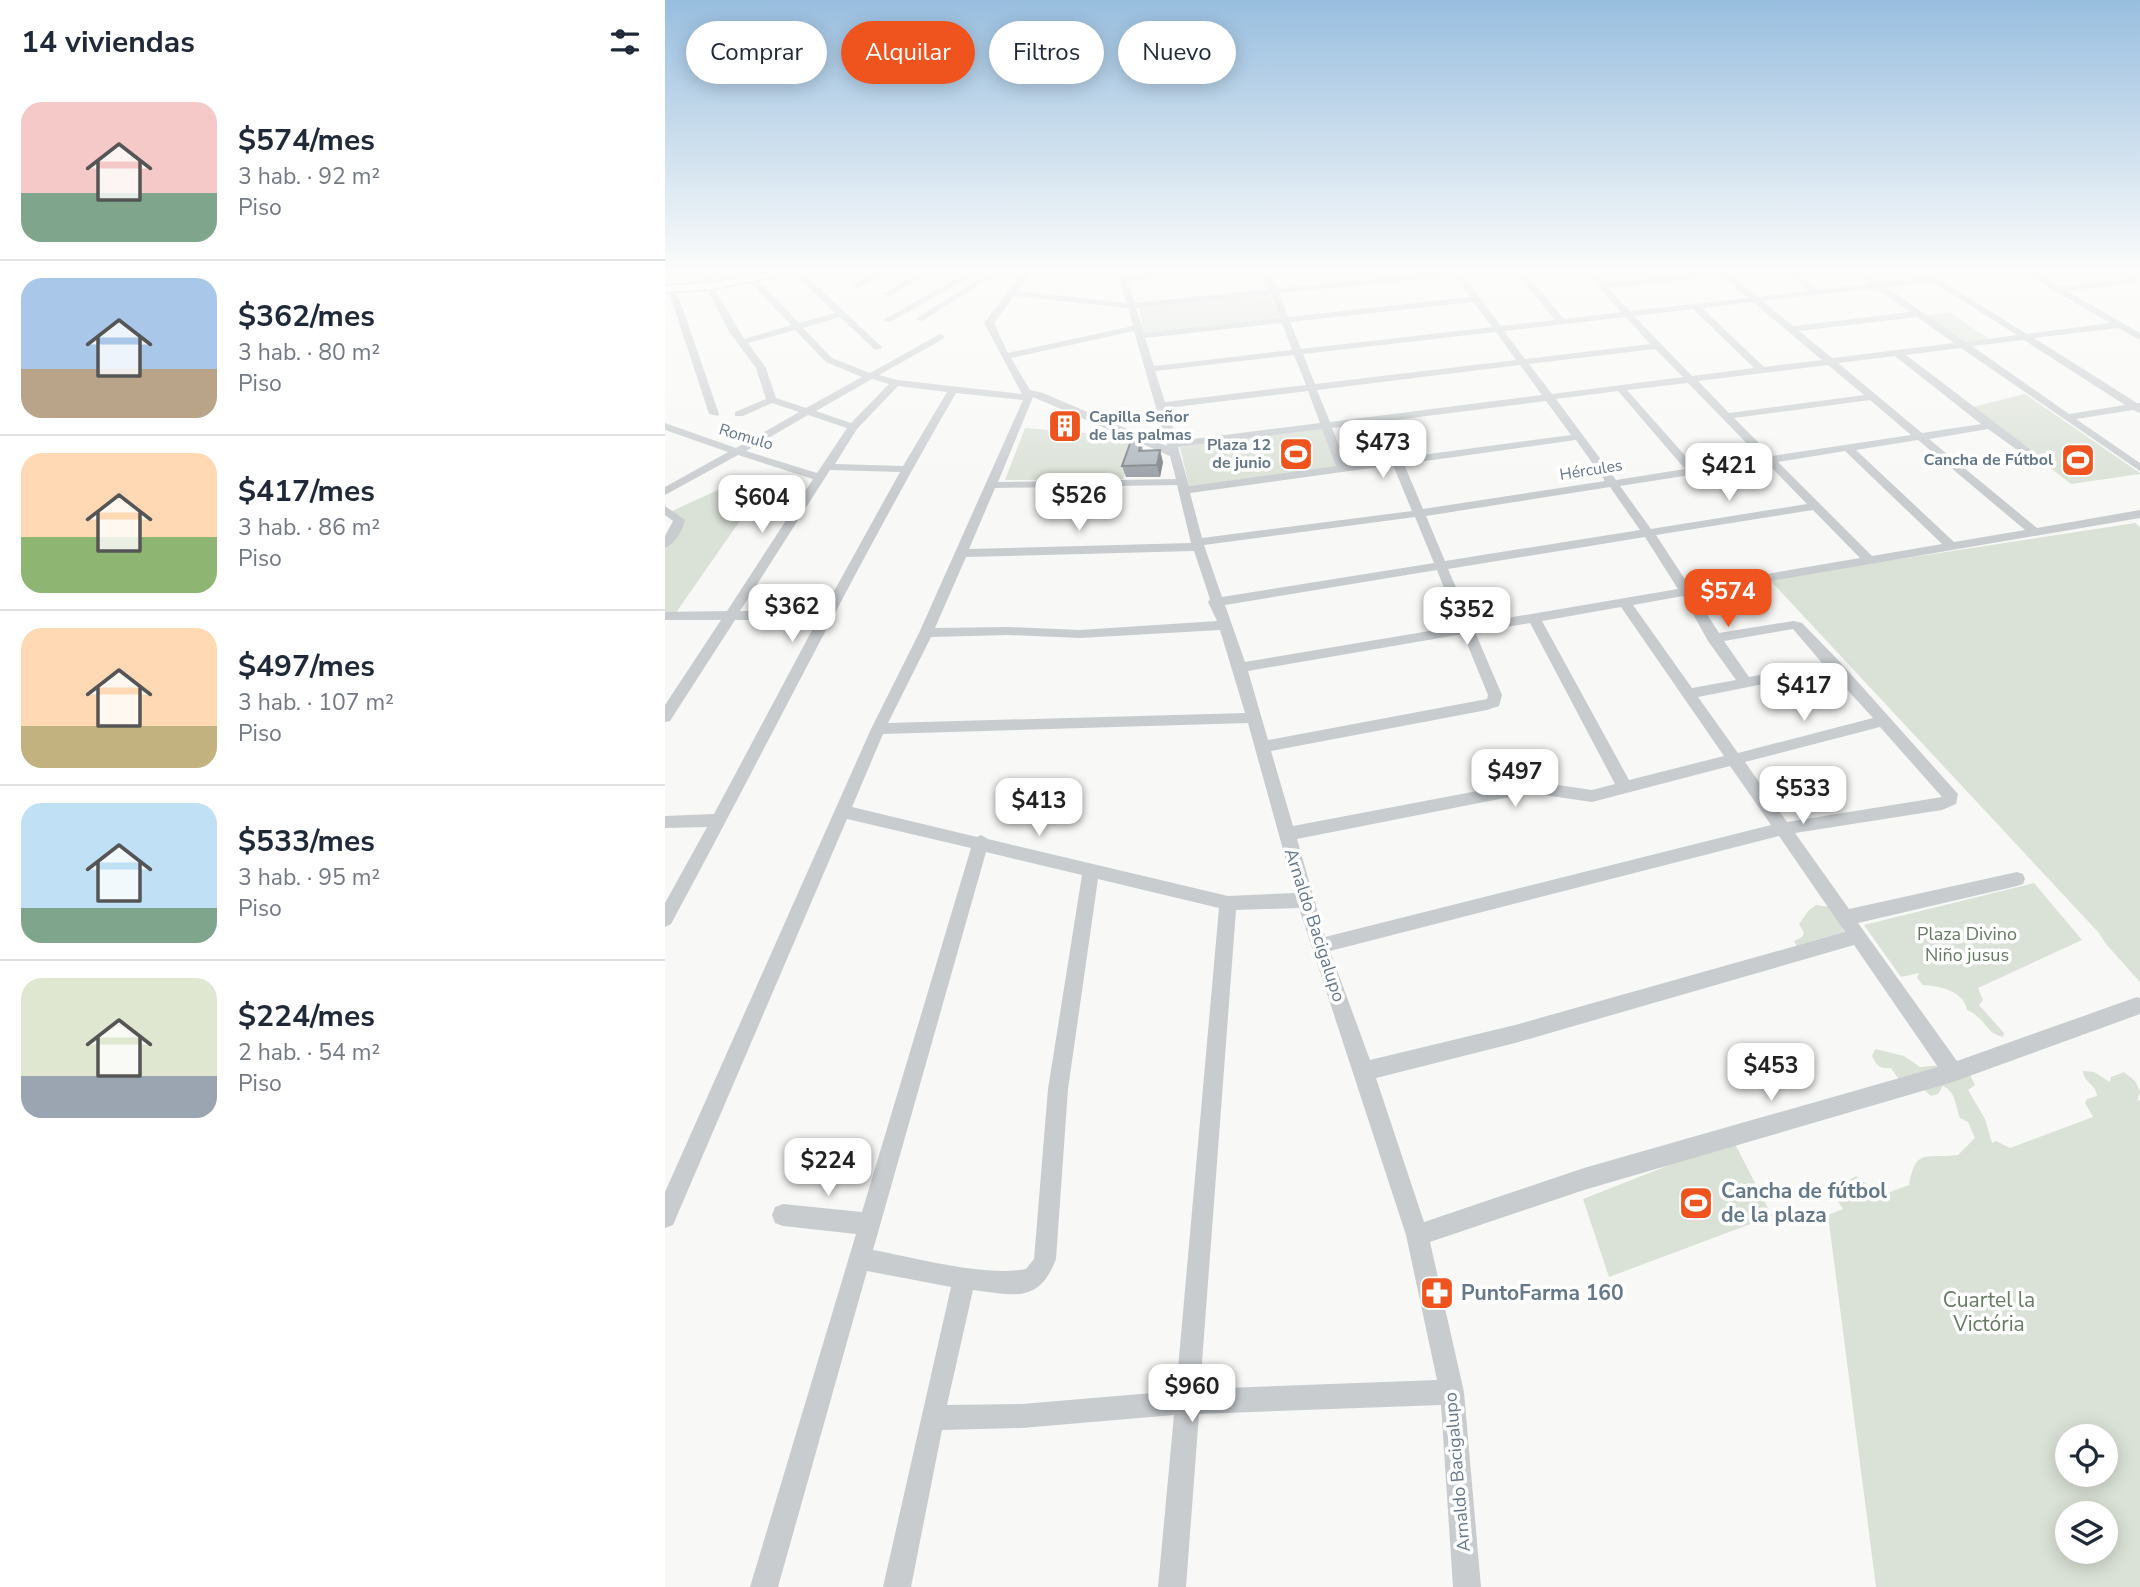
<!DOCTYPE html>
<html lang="es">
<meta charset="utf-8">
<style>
:root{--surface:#fff;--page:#f2f2f3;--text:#1f2937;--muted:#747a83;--line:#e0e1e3;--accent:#ef541f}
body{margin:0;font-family:"Nunito Sans",sans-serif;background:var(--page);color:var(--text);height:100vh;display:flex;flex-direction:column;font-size:26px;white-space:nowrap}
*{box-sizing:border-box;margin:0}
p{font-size:23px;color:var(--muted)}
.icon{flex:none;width:38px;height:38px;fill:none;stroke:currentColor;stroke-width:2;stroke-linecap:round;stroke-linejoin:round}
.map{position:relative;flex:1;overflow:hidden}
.panel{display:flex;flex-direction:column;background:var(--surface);width:665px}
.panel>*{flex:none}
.hud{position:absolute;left:21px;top:21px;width:665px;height:63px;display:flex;gap:14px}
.tools{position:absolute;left:1390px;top:1424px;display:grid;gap:14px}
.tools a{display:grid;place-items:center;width:63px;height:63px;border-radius:50%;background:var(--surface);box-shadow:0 4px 18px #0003;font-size:35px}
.price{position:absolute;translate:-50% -60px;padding:0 16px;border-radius:14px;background:#fff;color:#222;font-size:23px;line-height:46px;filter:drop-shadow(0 2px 4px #0008)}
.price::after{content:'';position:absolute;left:50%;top:42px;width:21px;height:16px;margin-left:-10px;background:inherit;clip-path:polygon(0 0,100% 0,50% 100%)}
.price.current{background:var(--accent);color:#fff}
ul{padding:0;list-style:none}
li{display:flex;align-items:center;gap:21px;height:175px;padding:0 21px}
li+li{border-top:2px solid var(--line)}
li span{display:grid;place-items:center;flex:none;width:196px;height:140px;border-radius:21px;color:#555}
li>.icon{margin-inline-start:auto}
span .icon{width:84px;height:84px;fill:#fffc;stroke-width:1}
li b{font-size:30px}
h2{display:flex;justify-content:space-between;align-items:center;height:84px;padding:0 21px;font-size:30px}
.pill{padding:0 24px;border-radius:32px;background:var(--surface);box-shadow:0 4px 18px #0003;font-size:24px;line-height:63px}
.pill.current{background:var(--accent);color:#fff}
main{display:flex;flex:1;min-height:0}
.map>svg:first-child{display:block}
.green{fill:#dae1d6;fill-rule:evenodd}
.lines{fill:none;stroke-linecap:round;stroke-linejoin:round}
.major-casing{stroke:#bbbfc3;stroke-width:4}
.minor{fill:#c8cccf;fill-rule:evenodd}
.major{fill:#fff;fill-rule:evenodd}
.wall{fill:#969da3}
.shaded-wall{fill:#7a8084}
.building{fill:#aeb7bd;stroke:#7a8084;stroke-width:2}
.labels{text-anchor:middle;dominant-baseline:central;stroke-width:7;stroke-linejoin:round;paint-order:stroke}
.far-poi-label{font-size:16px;font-weight:bold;fill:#657889;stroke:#fff;text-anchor:end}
.far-street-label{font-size:16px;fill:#657889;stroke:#fff}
.street-label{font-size:18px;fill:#657889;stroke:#fff}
.park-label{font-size:18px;fill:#667a61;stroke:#fff}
.near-poi-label{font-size:21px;font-weight:bold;fill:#657889;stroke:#fff;text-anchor:start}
.near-park-label{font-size:21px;fill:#667a61;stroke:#fff}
</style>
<main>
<section class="panel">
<h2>14 viviendas<svg class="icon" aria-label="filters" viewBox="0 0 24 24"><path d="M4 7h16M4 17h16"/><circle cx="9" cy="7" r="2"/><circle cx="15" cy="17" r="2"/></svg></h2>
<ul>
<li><span style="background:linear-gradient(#f6c9c9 65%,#7fa58c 0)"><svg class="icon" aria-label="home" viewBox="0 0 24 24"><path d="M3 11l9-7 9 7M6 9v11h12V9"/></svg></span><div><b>$574/mes</b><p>3 hab. · 92 m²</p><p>Piso</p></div></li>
<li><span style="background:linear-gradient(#a9c7e8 65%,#b9a48a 0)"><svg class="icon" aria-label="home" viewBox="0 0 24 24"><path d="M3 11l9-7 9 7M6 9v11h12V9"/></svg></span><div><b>$362/mes</b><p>3 hab. · 80 m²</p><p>Piso</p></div></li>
<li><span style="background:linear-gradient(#ffd9b3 60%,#8fb573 0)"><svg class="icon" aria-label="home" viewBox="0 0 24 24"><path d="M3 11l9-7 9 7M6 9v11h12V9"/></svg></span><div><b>$417/mes</b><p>3 hab. · 86 m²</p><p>Piso</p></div></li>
<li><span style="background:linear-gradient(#ffd9b3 70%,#c2b280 0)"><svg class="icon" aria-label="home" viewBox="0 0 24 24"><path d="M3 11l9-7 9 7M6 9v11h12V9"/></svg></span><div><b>$497/mes</b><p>3 hab. · 107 m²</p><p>Piso</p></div></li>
<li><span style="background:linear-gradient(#bfe0f5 75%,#7fa58c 0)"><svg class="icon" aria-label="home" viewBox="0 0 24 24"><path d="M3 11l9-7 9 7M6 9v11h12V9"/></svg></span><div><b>$533/mes</b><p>3 hab. · 95 m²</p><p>Piso</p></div></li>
<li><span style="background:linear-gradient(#dfe7d0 70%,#9aa5b1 0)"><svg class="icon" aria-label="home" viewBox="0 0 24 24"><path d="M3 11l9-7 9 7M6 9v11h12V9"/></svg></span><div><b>$224/mes</b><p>2 hab. · 54 m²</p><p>Piso</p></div></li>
</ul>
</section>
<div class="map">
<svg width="1475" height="1587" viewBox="0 0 1475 1587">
<rect width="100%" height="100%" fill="#f8f9f6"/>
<!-- green -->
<path class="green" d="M604 293 615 319 479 334 474 308Z
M1284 312 1324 339 1297 342 1257 316Z
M1360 394 1475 473V474L1406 484 1308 407Z
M360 428 454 436 470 443 458 479 340 480Z
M660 428 673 467 524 486 515 447Z
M55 489 71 494 93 495 10 614H0V549L18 526 7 511Z
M1470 523 1475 527V982L1441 944 1434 933 1104 579Z
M1369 883 1417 940 1313 988 1318 1000 1314 1005 1339 1033 1338 1037C1320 1033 1322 1019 1302 1010 1299 991 1275 986 1258 985L1252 978 1254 973 1236 977 1199 925Z
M1151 905 1166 907 1180 934C1163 939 1149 942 1132 947L1129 941 1137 937 1139 933 1134 924 1144 910Z
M1210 1049 1239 1056 1255 1067 1276 1065 1305 1075 1310 1085 1303 1090 1320 1119 1327 1143 1331 1141 1345 1148 1428 1117 1420 1103 1422 1099 1432 1096C1431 1084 1419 1083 1418 1071L1429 1072 1445 1082 1446 1077 1459 1072 1470 1081 1475 1092 1472 1101 1475 1100V1587H1211L1163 1215 1178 1209 1166 1191 1165 1184 1171 1179 1181 1182 1191 1176 1217 1195 1244 1185C1251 1147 1261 1159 1293 1155L1310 1138 1303 1122 1295 1118C1290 1105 1291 1092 1278 1086L1273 1094 1266 1096 1256 1087 1237 1084 1226 1068C1215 1069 1212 1066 1207 1056ZM1402 1437H1440V1475H1402ZM1402 1514H1440V1552H1402Z
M1068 1140 1107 1216 944 1277 918 1199Z"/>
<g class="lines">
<!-- major casing -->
<g class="major-casing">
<path id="major" d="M114 271H140L45 289 0 292V286L45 283Z"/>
</g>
<!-- minor -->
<path class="minor" d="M36 271H44L52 293 79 339 126 325 85 282V278H91L134 323 170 313 128 272 136 271 218 348 210 350 175 317 138 328 167 358 205 373 275 334 280 337 278 339 214 375 232 380 357 394 319 323 359 271H368L353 291 461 303 452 271H460L462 277 512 271H541L463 282 470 303 604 289 597 271H605L612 289 782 271H814L797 275 836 326 890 320 850 271H859L899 319 956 312 919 271H928L939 283 1061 271 1092 297 1144 291 1119 271H1129L1153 290 1205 284 1188 271H1198L1215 283 1262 277 1258 274 1262 272 1362 334 1445 323 1356 271H1367L1395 287 1470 278V282L1467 283 1402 291 1475 333V340L1453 328 1369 338 1472 403H1475V413L1468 410 1411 419 1475 463V471L1296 348 1241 355 1366 450V454H1358L1323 429 1264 439 1372 528 1475 510V518L1029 594 1054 633 1128 621 1137 623 1175 662 1293 794 1291 804 1277 810 1130 833 1184 909 1352 872 1358 874 1360 879 1358 884 1352 886 1193 923 1292 1061 1472 997 1475 998V1014L1288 1082 919 1190 765 1242 799 1392 816 1587H788L776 1405 534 1414 521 1587H493L509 1415 357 1428 277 1430 246 1587H218L286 1287 202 1271 113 1587H85L191 1234 118 1226 110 1223 107 1215 110 1207 118 1204 197 1212 306 848 182 819 8 1225 0 1228V1192L206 729 254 633 358 400 291 393C190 567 101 749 6 924L0 927V903L42 827 0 828V816L49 814 153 619 70 620 5 721 0 722V705L56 620H0V612L62 611 148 479 73 455 0 495V487L63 452 0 430V423L71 448 134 412 107 403 78 416H70V412L101 399 91 368 63 330 44 293ZM789 276 805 297 623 317 614 293ZM1057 276 1083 298 965 311 943 288ZM1268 282 1352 335 1300 342 1221 287ZM1211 288 1245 312 1128 326 1098 301ZM606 294 615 318 479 333 471 308ZM349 296 463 308 468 326 343 353 329 323ZM808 302 827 327 636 349 625 322ZM1088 302 1157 360 1099 367 1037 308ZM1028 309 1089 368 1027 376 969 316ZM961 317 985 344 860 359 839 331ZM1252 317 1289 343 1167 358 1134 331ZM617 323 627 350 489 366 480 338ZM130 330 161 362 197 377 141 408 111 398 101 368 83 343ZM469 331 502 446 378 393 365 390 346 358ZM831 332 851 360 650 384 638 354ZM1359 340 1460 405 1404 414 1307 346ZM990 349 1018 377 887 394 864 364ZM629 355 641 385 500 402 490 371ZM1230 356 1316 424 1257 433 1173 363ZM855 365 877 395 665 422 652 390ZM1163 365 1199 395 1064 413 1033 381ZM207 379 224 384 186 423 151 411ZM1023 383 1096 458 1031 468 962 390ZM233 386 282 392 238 466 170 464 192 429ZM643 391 655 423 512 441 502 408ZM953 391 1020 469 951 480 891 399ZM368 397 505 456 511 479 333 482ZM1205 400 1246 435 1107 456 1069 418ZM881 401 906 435 682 465 667 428ZM143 415 182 428 152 473 81 451ZM657 429 671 466 524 486 513 447ZM911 440 940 481 758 509 739 464ZM1253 440 1360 530 1289 542 1191 450ZM1180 451 1277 544 1207 556 1113 462ZM1102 463 1142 504 986 529 955 486ZM728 465 747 511 537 538 525 493ZM165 470 235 472 158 611H75ZM512 485 526 543 304 549 330 488ZM945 487 975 530 780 561 761 516ZM1148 510 1195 558 1025 587 991 535ZM750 517 769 563 557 597 539 545ZM980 537 1013 589 807 624 783 569ZM529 551 545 599 543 602 552 621 415 630 343 627 270 628 301 557ZM772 570 794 626 580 662 560 605ZM1018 596 1043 641 1071 680 1027 688 968 605ZM956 607 1059 756 964 780 877 621ZM865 623 950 784 927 790 865 781 628 826 606 751 822 710 834 706 837 695 810 632ZM1128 629 1157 663 1084 677 1059 641ZM555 630 580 713 223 723 266 637 343 635 415 638ZM798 634 823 695 822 699 603 740 583 671ZM1165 671 1208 718 1073 753 1033 697ZM583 723 630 893 563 896 323 839 316 835 312 837 187 807 218 734ZM1215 727 1277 797 1122 822 1080 762ZM1065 766 1106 825 660 937 632 839 865 793 927 802ZM1114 836 1180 932 850 1025 705 1060 665 951ZM321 852 417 875 383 1089 369 1259 361 1269C320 1277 251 1258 208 1250ZM433 879 554 908 511 1391 357 1404 282 1405 308 1290C349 1295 374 1304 391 1259L403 1089ZM634 908 741 1235 772 1380 535 1389 571 910ZM1189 945 1273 1067 919 1168 759 1222 711 1078 850 1043Z
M213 271H224L194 288 187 286Z
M256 271H267L225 296 218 294Z
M327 271H337L257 321 250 319Z
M300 274 307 276 225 322 218 320Z
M7 286 11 289 54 414 53 416 44 414 3 289Z
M0 506 20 520C18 530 10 544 0 548V536L8 521 0 515Z"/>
<!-- major -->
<use href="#major" class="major"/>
</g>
<!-- wall -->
<path class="wall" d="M476 441 478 451 498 462 495 477H461L457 466Z"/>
<!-- shaded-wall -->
<path class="shaded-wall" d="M495 450 498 462 495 477 492 465Z"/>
<!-- building -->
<path class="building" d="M466 441H476L474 451 495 450 492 465 457 466Z"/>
<!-- sky -->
<linearGradient id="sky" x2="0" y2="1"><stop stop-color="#98bedf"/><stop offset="0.55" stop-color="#fcfcfb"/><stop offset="1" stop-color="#fcfcfb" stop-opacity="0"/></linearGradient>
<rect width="1475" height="494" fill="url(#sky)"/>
<!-- icons -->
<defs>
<g id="building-square" transform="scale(1.75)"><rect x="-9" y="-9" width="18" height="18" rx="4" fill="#ef541f" stroke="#fff"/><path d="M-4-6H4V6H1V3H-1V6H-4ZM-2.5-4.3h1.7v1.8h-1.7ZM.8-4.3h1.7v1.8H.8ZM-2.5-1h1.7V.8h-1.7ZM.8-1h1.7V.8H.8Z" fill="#fff"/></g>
<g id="stadium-square" transform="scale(1.75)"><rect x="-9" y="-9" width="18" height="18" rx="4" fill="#ef541f" stroke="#fff"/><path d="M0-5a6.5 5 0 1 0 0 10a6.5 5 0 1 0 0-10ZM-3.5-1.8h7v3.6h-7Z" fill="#fff"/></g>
<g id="pharmacy-square" transform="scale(1.75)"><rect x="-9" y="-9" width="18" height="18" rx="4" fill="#ef541f" stroke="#fff"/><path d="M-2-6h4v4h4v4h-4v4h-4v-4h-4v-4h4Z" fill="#fff"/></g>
</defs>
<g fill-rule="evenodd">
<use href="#building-square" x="400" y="426"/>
<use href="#stadium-square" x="631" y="454"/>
<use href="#stadium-square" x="1413" y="460"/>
<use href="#stadium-square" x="1031" y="1203"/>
<use href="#pharmacy-square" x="772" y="1293"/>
</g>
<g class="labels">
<!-- far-poi labels -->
<g class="far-poi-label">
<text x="424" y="417" text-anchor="start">Capilla Señor<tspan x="424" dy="18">de las palmas</tspan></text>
<text x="606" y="445">Plaza 12<tspan x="606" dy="18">de junio</tspan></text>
<text x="1388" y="460">Cancha de Fútbol</text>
</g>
<!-- far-street labels -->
<g class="far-street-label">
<text transform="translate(81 437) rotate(17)">Romulo</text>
<text transform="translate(926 470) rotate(-9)">Hércules</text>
</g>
<!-- street labels -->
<g class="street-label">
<text transform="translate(650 925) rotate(72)">Arnaldo Bacigalupo</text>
<text transform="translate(792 1472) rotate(-95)">Arnaldo Bacigalupo</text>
</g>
<!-- park labels -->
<g class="park-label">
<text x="1302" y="934">Plaza Divino<tspan x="1302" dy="21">Niño jusus</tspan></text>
</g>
<!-- near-poi labels -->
<g class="near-poi-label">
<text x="1056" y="1191">Cancha de fútbol<tspan x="1056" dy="24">de la plaza</tspan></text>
<text x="796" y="1293">PuntoFarma 160</text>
</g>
<!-- near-park labels -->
<g class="near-park-label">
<text x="1324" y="1300">Cuartel la<tspan x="1324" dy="24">Victória</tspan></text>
</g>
</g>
</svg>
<div class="tools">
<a><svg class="icon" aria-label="locate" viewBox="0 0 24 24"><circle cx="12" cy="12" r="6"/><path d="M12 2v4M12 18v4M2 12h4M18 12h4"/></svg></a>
<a><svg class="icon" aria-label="layers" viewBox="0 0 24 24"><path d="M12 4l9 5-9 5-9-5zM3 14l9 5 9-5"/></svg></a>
</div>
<b class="price" style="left:718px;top:480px">$473</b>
<b class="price" style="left:1064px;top:503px">$421</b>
<b class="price" style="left:414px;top:533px">$526</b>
<b class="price" style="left:97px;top:535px">$604</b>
<b class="price current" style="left:1063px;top:629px">$574</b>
<b class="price" style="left:127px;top:644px">$362</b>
<b class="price" style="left:802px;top:647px">$352</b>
<b class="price" style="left:1139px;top:723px">$417</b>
<b class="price" style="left:850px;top:809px">$497</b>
<b class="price" style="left:1138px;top:826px">$533</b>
<b class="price" style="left:374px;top:838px">$413</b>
<b class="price" style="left:1106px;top:1103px">$453</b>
<b class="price" style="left:163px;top:1198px">$224</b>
<b class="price" style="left:527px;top:1424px">$960</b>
<div class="hud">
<a class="pill">Comprar</a>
<a class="pill current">Alquilar</a>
<a class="pill">Filtros</a>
<a class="pill">Nuevo</a>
</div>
</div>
</main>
